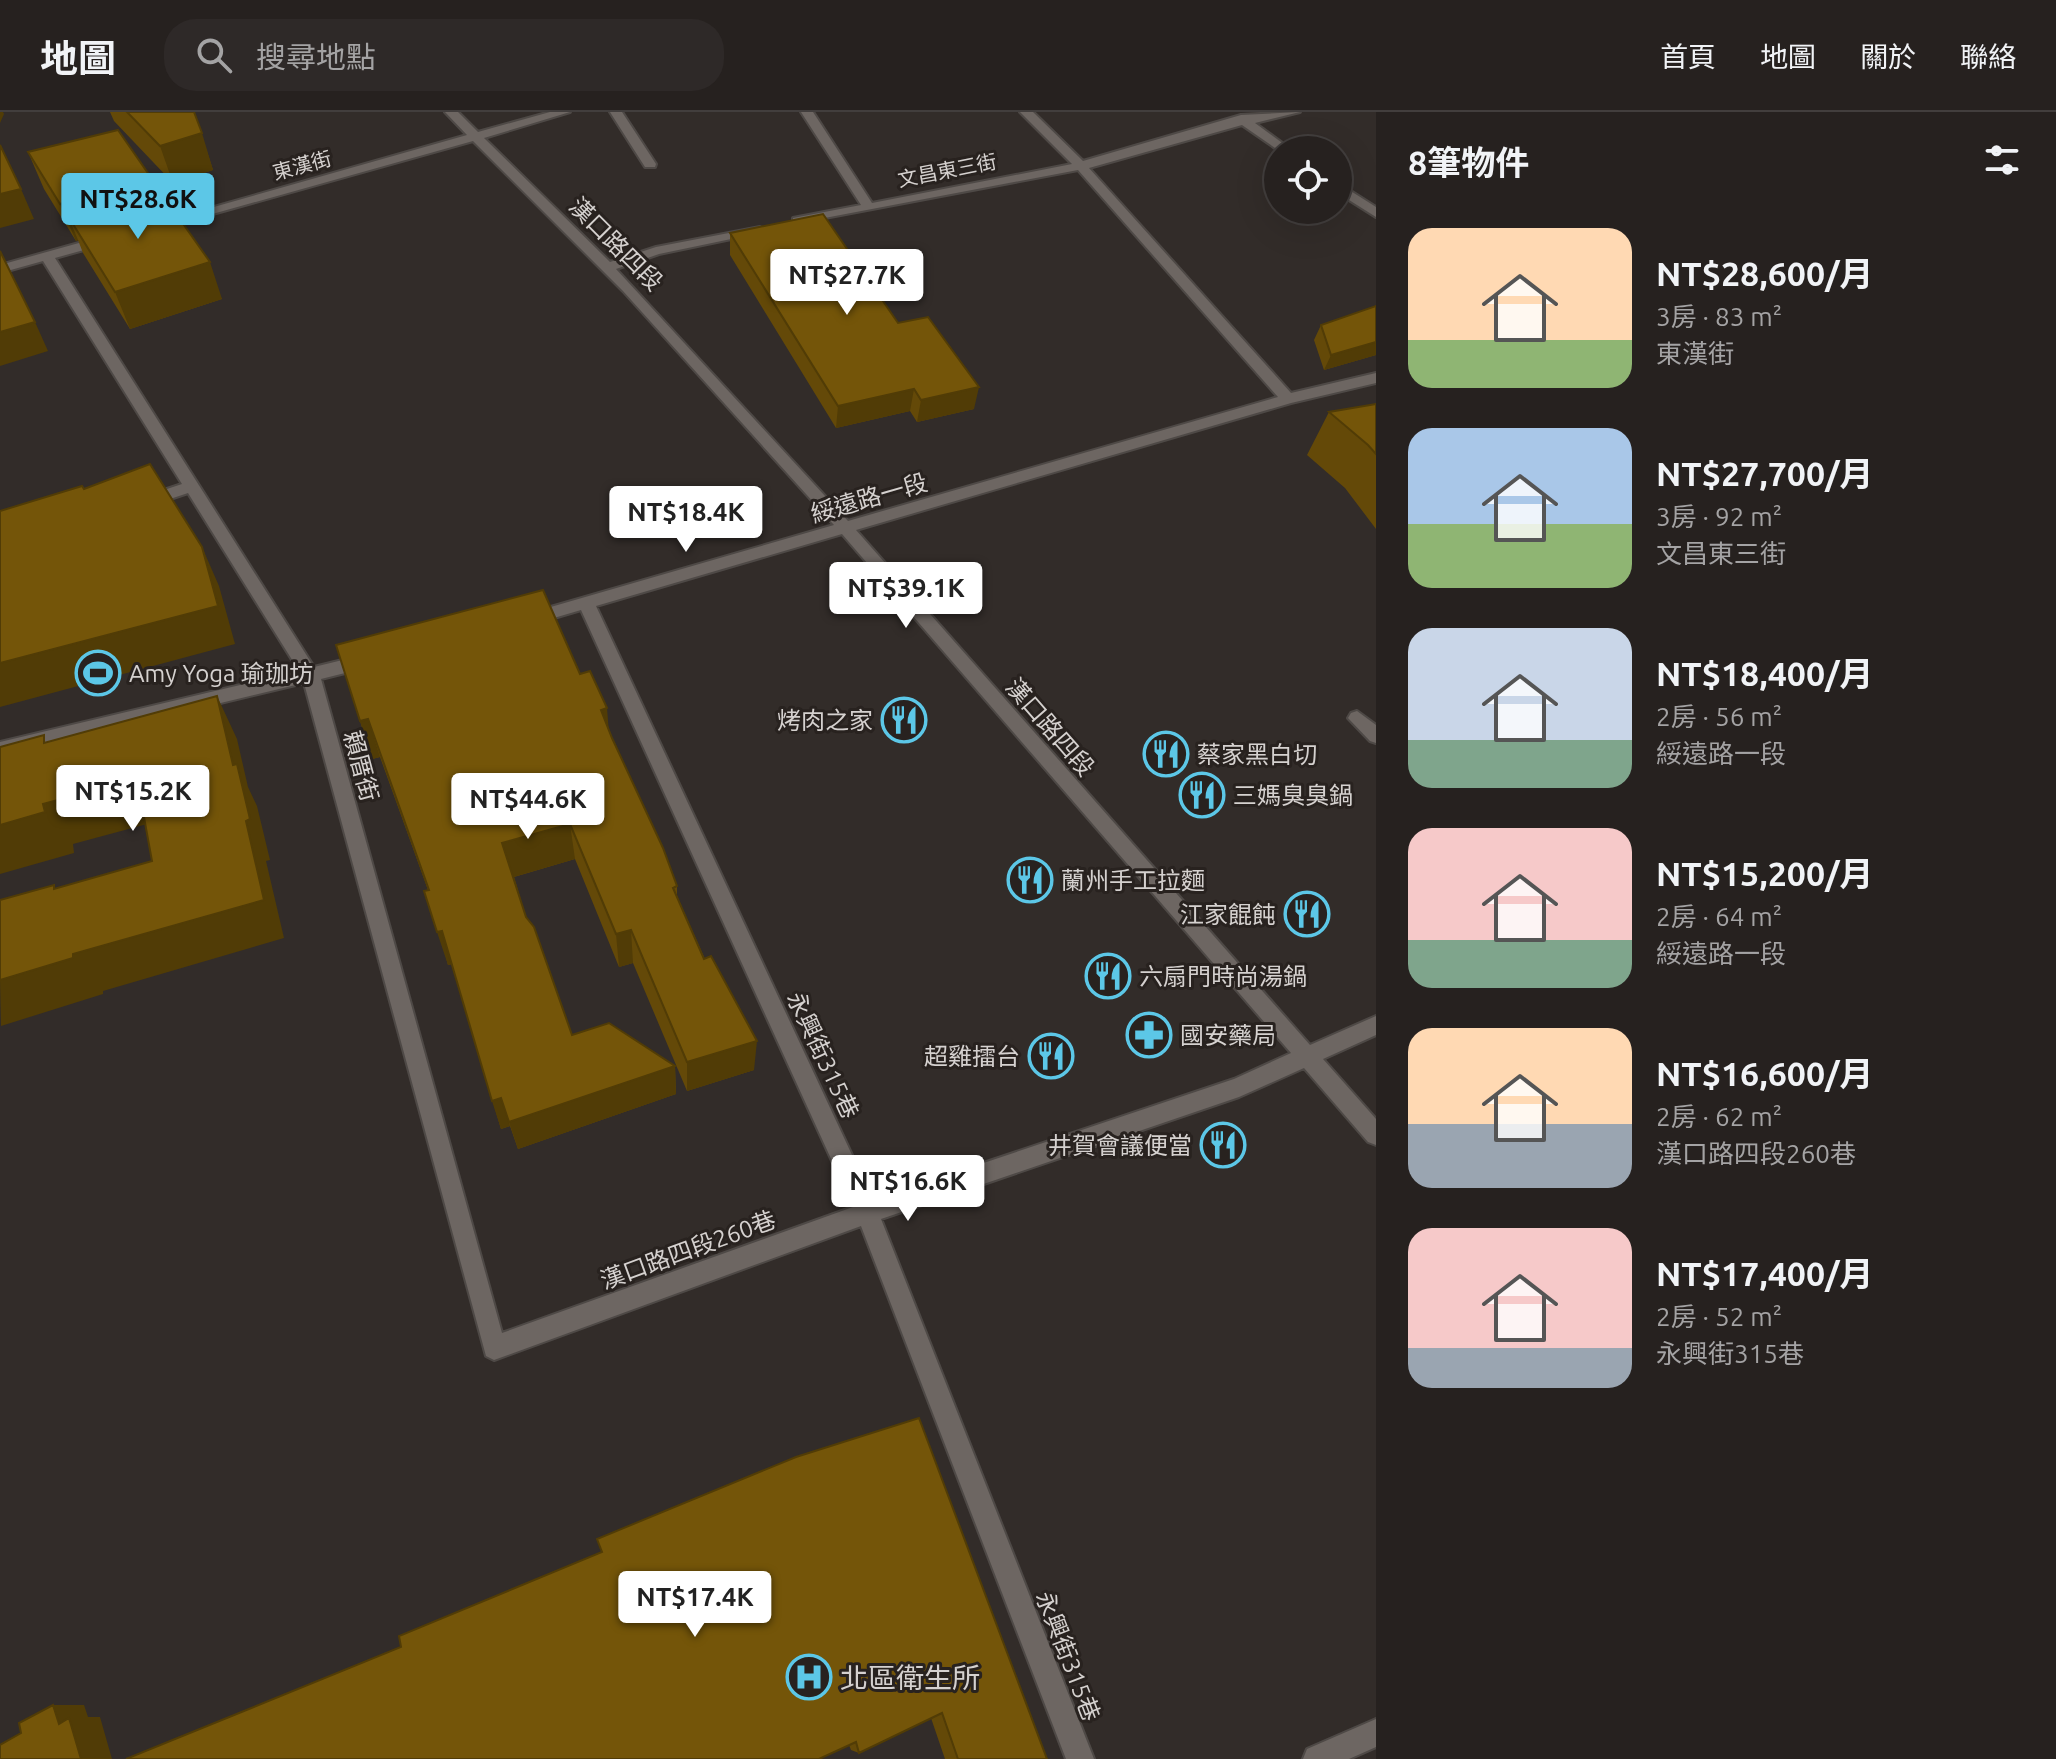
<!DOCTYPE html>
<html lang="zh-TW">
<meta charset="utf-8">
<style>
:root{--surface:#26211f;--page:#2e2928;--text:#f1f3f6;--muted:#a4a3a4;--line:#423e3d;--accent:#5cc7e7}
body{margin:0;font-family:Ubuntu,"Noto Sans TC",sans-serif;background:var(--page);color:var(--text);height:100vh;display:flex;flex-direction:column;font-size:30px;white-space:nowrap}
*{box-sizing:border-box;margin:0}
p{font-size:26px;color:var(--muted)}
.icon{flex:none;width:44px;height:44px;fill:none;stroke:currentColor;stroke-width:2;stroke-linecap:round;stroke-linejoin:round}
.map{position:relative;flex:1;overflow:hidden}
.drawer{display:flex;flex-direction:column;background:var(--surface);width:680px}
.drawer>*{flex:none}
.controls{position:absolute;left:1264px;top:24px;display:grid;gap:16px}
.controls a{display:grid;place-items:center;width:88px;height:88px;border-radius:50%;background:var(--surface);box-shadow:0 8px 32px #0002,0 0 0 2px var(--line);font-size:40px}
.price{position:absolute;translate:-50% -68px;padding:0 18px;border-radius:8px;background:#fff;color:#222;font-size:26px;line-height:52px;filter:drop-shadow(0 2px 4px #0008)}
.price::after{content:'';position:absolute;left:50%;top:48px;width:24px;height:18px;margin-left:-12px;background:inherit;clip-path:polygon(0 0,100% 0,50% 100%)}
.price.active{background:var(--accent);color:#111}
ul{padding:0;list-style:none}
li{display:flex;align-items:center;gap:24px;height:200px;padding:0 32px}
li span{display:grid;place-items:center;flex:none;width:224px;height:160px;border-radius:24px;color:#555}
li>.icon{margin-inline-start:auto}
span .icon{width:96px;height:96px;fill:#fffc;stroke-width:1}
li b{font-size:34px}
h2{display:flex;justify-content:space-between;align-items:center;height:96px;padding:0 32px;font-size:34px}
header{display:flex;align-items:center;gap:48px;box-sizing:border-box;height:112px;padding:0 40px;background:var(--surface);border-bottom:2px solid var(--line)}
header strong{font-size:38px}
nav{display:flex;gap:44px;margin-inline-start:auto;font-size:28px}
.search{width:560px;height:72px;background:var(--page);display:flex;align-items:center;gap:20px;box-sizing:border-box;padding:0 28px;border-radius:32px;color:var(--muted);font-size:30px}
main{display:flex;flex:1;min-height:0}
.map>svg:first-child{display:block}
.lines{fill:none;stroke-linecap:round;stroke-linejoin:round}
.minor-casing{stroke:#4e4946;stroke-width:4}
.minor{fill:#6d6662;fill-rule:evenodd}
.wall{fill:#644908}
.shaded-wall{fill:#513c06}
.building{fill:#745509;stroke:#513c06;stroke-width:2}
.labels{text-anchor:middle;dominant-baseline:central;stroke-width:6;stroke-linejoin:round;paint-order:stroke}
.far-street-label{font-size:20px;fill:#d5d1cf;stroke:#28221f}
.street-label{font-size:24px;fill:#d5d1cf;stroke:#28221f}
.poi-label{font-size:24px;fill:#d5d1cf;stroke:#28221f;text-anchor:start}
.near-poi-label{font-size:28px;fill:#d5d1cf;stroke:#28221f;text-anchor:start}
</style>
<header>
<strong>地圖</strong>
<div class="search"><svg class="icon" aria-label="search" viewBox="0 0 24 24"><circle cx="10" cy="10" r="6"/><path d="M15 15l6 6"/></svg>搜尋地點</div>
<nav><a>首頁</a><a>地圖</a><a>關於</a><a>聯絡</a></nav>
</header>
<main>
<div class="map">
<svg width="1376" height="1647" viewBox="0 0 1376 1647">
<rect width="100%" height="100%" fill="#322c29"/>
<g class="lines">
<!-- minor casing -->
<g class="minor-casing">
<path id="minor" d="M445 0H458L478 20 550 0H570L484 26 610 150 656 135 760 115V121L659 142 616 157 848 409 1278 285 1078 58 793 112V106L861 93 801 0H813L872 91 1072 52 1020 0H1033L1083 49 1241 3 1300 0 1255 11 1292 38H1278L1242 13 1089 56 1291 281 1376 261V271L1291 291 856 418 1310 933 1376 904V923L1323 947 1376 1007V1033L1368 1030 1304 956 1239 985 881 1107 1094 1647H1066L861 1114 494 1248 486 1244 304 571 0 644V630L299 559 188 381 143 396 137 395V387L182 372 43 149 0 161V153L104 124 109 125V131L55 146 314 555 367 542 376 549 373 554 321 567 502 1221 853 1095 581 498 530 513 521 507 530 501 834 413 623 179 473 29 159 117 147 114 467 23ZM842 422 1291 941 1234 967 873 1088 596 494Z
M610 0H622L656 52 655 55H645Z
M1338 71 1376 95V105L1338 81Z
M1357 599 1376 613V631L1370 629 1348 606 1351 601Z
M1376 1607V1635L1349 1647H1303L1307 1637Z"/>
</g>
<!-- minor -->
<use href="#minor" class="minor"/>
</g>
<!-- wall -->
<path class="wall" d="M110 0H194L213 58 173 71 114 9Z
M28 40 152 67 157 80 222 187 130 217 83 141 78 128 76 129 44 77Z
M730 121 898 211 974 297 917 310 910 299 836 316 730 143Z
M1376 194V243L1324 258 1314 228 1321 213Z
M1376 292V417L1345 376 1307 343 1329 300Z
M580 562 608 617 677 774V784L754 958 687 979 633 851 619 855 575 747 514 765 526 805 572 923 675 954 676 982 518 1037 510 1014 501 1017 452 852 448 853 428 778 380 645 372 647 360 609Z
M602 1440 1047 1647H945L931 1606 859 1641 851 1638 849 1633 401 1535Z"/>
<!-- shaded-wall -->
<path class="shaded-wall" d="M0 0H3L4 2 0 11Z
M202 21 213 58 173 71 160 34Z
M152 67 165 104H68L78 128 76 129 60 92Z
M21 77 34 107 0 116V82Z
M210 150 222 187 130 217 115 180Z
M35 210 48 239 0 254V220Z
M1376 230V243L1324 258 1331 243Z
M979 275 974 297 917 310 921 288Z
M914 277 910 299 836 316 838 294Z
M202 435 219 474 235 532 0 595V551Z
M217 584 237 627 248 675 257 694 270 748 266 749 284 826 103 879V882L1 914 0 868 73 842 233 653Z
M607 596 610 634 601 598Z
M368 607 380 645 372 647 360 609Z
M137 667 162 708 73 732 74 741 0 762V713L43 692Z
M570 712 575 747 510 766 502 731Z
M631 818 633 851 619 855 616 822Z
M442 819 453 852 448 853 437 820Z
M757 929 754 958 687 979V950Z
M675 954 676 982 518 1037 509 1010Z
M501 986 510 1014 501 1017 492 989Z
M53 1593H84L88 1605H100L112 1647H81L59 1612Z"/>
<!-- building -->
<path class="building" d="M127 0H194L202 21 160 34Z
M118 18 152 67 60 92 28 40Z
M0 33 21 77 0 82Z
M160 79 210 150 115 180 68 104Z
M823 102 898 211 928 205 979 275 921 288 914 277 838 294 730 121Z
M0 139 35 210 0 220Z
M1376 194V230L1331 243 1321 213Z
M1376 292V342L1368 333 1329 300Z
M150 352 202 435 218 494 0 551V399L82 374 84 377Z
M543 478 580 562 590 559 607 596 601 598 612 626 663 736 677 774 673 776 704 847 711 844 757 929 687 950 631 818 616 822 570 712 502 731 526 805 534 815 572 923 609 911 675 954 509 1010 501 986 492 989 442 819 437 820 424 779 429 778 368 607 360 609 336 533Z
M217 584 233 653 237 652 250 707 246 709 264 788 73 842V846L0 868V788L54 773V777L152 749 137 667 43 692 45 700 0 713V635L44 623V631Z
M919 1306 1047 1647H958L942 1601 859 1641 856 1630 819 1647H126L401 1535 399 1524 602 1440 597 1427 796 1345Z
M53 1593 59 1612 69 1606 81 1647H0V1633L21 1621 19 1611Z"/>
<!-- icons -->
<defs>
<g id="stadium-ring" transform="scale(2.3)"><circle r="9.5" fill="#28221f" stroke="#5cc7e7" stroke-width="1.5"/><path d="M0-5a6.5 5 0 1 0 0 10a6.5 5 0 1 0 0-10ZM-3.5-1.8h7v3.6h-7Z" fill="#5cc7e7"/></g>
<g id="restaurant-ring" transform="scale(2.3)"><circle r="9.5" fill="#28221f" stroke="#5cc7e7" stroke-width="1.5"/><path d="M-5-6h1v4h1v-4h1v4h1v-4h1v5L-1.5 .5V6h-2V.5L-5-1ZM5-6V6H3V1.5H1.5Q1.5-4 5-6Z" fill="#5cc7e7"/></g>
<g id="pharmacy-ring" transform="scale(2.3)"><circle r="9.5" fill="#28221f" stroke="#5cc7e7" stroke-width="1.5"/><path d="M-2-6h4v4h4v4h-4v4h-4v-4h-4v-4h4Z" fill="#5cc7e7"/></g>
<g id="hospital-ring" transform="scale(2.3)"><circle r="9.5" fill="#28221f" stroke="#5cc7e7" stroke-width="1.5"/><path d="M-5-5h3v3.5h4V-5h3V5h-3V1.5h-4V5h-3Z" fill="#5cc7e7"/></g>
</defs>
<g fill-rule="evenodd">
<use href="#stadium-ring" x="98" y="561"/>
<use href="#restaurant-ring" x="904" y="608"/>
<use href="#restaurant-ring" x="1166" y="642"/>
<use href="#restaurant-ring" x="1202" y="683"/>
<use href="#restaurant-ring" x="1030" y="768"/>
<use href="#restaurant-ring" x="1307" y="802"/>
<use href="#restaurant-ring" x="1108" y="864"/>
<use href="#pharmacy-ring" x="1149" y="923"/>
<use href="#restaurant-ring" x="1051" y="944"/>
<use href="#restaurant-ring" x="1223" y="1033"/>
<use href="#hospital-ring" x="809" y="1565"/>
</g>
<g class="labels">
<!-- far-street labels -->
<g class="far-street-label">
<text transform="translate(302 53) rotate(-15)">東漢街</text>
<text transform="translate(947 58) rotate(-11)">文昌東三街</text>
</g>
<!-- street labels -->
<g class="street-label">
<text transform="translate(616 132) rotate(45)">漢口路四段</text>
<text transform="translate(869 386) rotate(-16)">綏遠路一段</text>
<text transform="translate(1050 615) rotate(49)">漢口路四段</text>
<text transform="translate(361 654) rotate(75)">賴厝街</text>
<text transform="translate(823 943) rotate(65)">永興街315巷</text>
<text transform="translate(688 1138) rotate(-20)">漢口路四段260巷</text>
<text transform="translate(1068 1544) rotate(69)">永興街315巷</text>
</g>
<!-- poi labels -->
<g class="poi-label">
<text x="129" y="561">Amy Yoga 瑜珈坊</text>
<text x="873" y="608" text-anchor="end">烤肉之家</text>
<text x="1197" y="642">蔡家黑白切</text>
<text x="1233" y="683">三媽臭臭鍋</text>
<text x="1061" y="768">蘭州手工拉麵</text>
<text x="1276" y="802" text-anchor="end">江家餛飩</text>
<text x="1139" y="864">六扇門時尚湯鍋</text>
<text x="1180" y="923">國安藥局</text>
<text x="1020" y="944" text-anchor="end">超雞擂台</text>
<text x="1192" y="1033" text-anchor="end">井賀會議便當</text>
</g>
<!-- near-poi labels -->
<g class="near-poi-label">
<text x="840" y="1565">北區衛生所</text>
</g>
</g>
</svg>
<div class="controls">
<a><svg class="icon" aria-label="locate" viewBox="0 0 24 24"><circle cx="12" cy="12" r="6"/><path d="M12 2v4M12 18v4M2 12h4M18 12h4"/></svg></a>
</div>
<b class="price active" style="left:138px;top:129px">NT$28.6K</b>
<b class="price" style="left:847px;top:205px">NT$27.7K</b>
<b class="price" style="left:686px;top:442px">NT$18.4K</b>
<b class="price" style="left:906px;top:518px">NT$39.1K</b>
<b class="price" style="left:133px;top:721px">NT$15.2K</b>
<b class="price" style="left:528px;top:729px">NT$44.6K</b>
<b class="price" style="left:908px;top:1111px">NT$16.6K</b>
<b class="price" style="left:695px;top:1527px">NT$17.4K</b>
</div>
<section class="drawer">
<h2>8筆物件<svg class="icon" aria-label="filters" viewBox="0 0 24 24"><path d="M4 7h16M4 17h16"/><circle cx="9" cy="7" r="2"/><circle cx="15" cy="17" r="2"/></svg></h2>
<ul>
<li><span style="background:linear-gradient(#ffd9b3 70%,#8fb573 0)"><svg class="icon" aria-label="home" viewBox="0 0 24 24"><path d="M3 11l9-7 9 7M6 9v11h12V9"/></svg></span><div><b>NT$28,600/月</b><p>3房 · 83 m²</p><p>東漢街</p></div></li>
<li><span style="background:linear-gradient(#a9c7e8 60%,#8fb573 0)"><svg class="icon" aria-label="home" viewBox="0 0 24 24"><path d="M3 11l9-7 9 7M6 9v11h12V9"/></svg></span><div><b>NT$27,700/月</b><p>3房 · 92 m²</p><p>文昌東三街</p></div></li>
<li><span style="background:linear-gradient(#c9d6e8 70%,#7fa58c 0)"><svg class="icon" aria-label="home" viewBox="0 0 24 24"><path d="M3 11l9-7 9 7M6 9v11h12V9"/></svg></span><div><b>NT$18,400/月</b><p>2房 · 56 m²</p><p>綏遠路一段</p></div></li>
<li><span style="background:linear-gradient(#f6c9c9 70%,#7fa58c 0)"><svg class="icon" aria-label="home" viewBox="0 0 24 24"><path d="M3 11l9-7 9 7M6 9v11h12V9"/></svg></span><div><b>NT$15,200/月</b><p>2房 · 64 m²</p><p>綏遠路一段</p></div></li>
<li><span style="background:linear-gradient(#ffd9b3 60%,#9aa5b1 0)"><svg class="icon" aria-label="home" viewBox="0 0 24 24"><path d="M3 11l9-7 9 7M6 9v11h12V9"/></svg></span><div><b>NT$16,600/月</b><p>2房 · 62 m²</p><p>漢口路四段260巷</p></div></li>
<li><span style="background:linear-gradient(#f6c9c9 75%,#9aa5b1 0)"><svg class="icon" aria-label="home" viewBox="0 0 24 24"><path d="M3 11l9-7 9 7M6 9v11h12V9"/></svg></span><div><b>NT$17,400/月</b><p>2房 · 52 m²</p><p>永興街315巷</p></div></li>
</ul>
</section>
</main>
